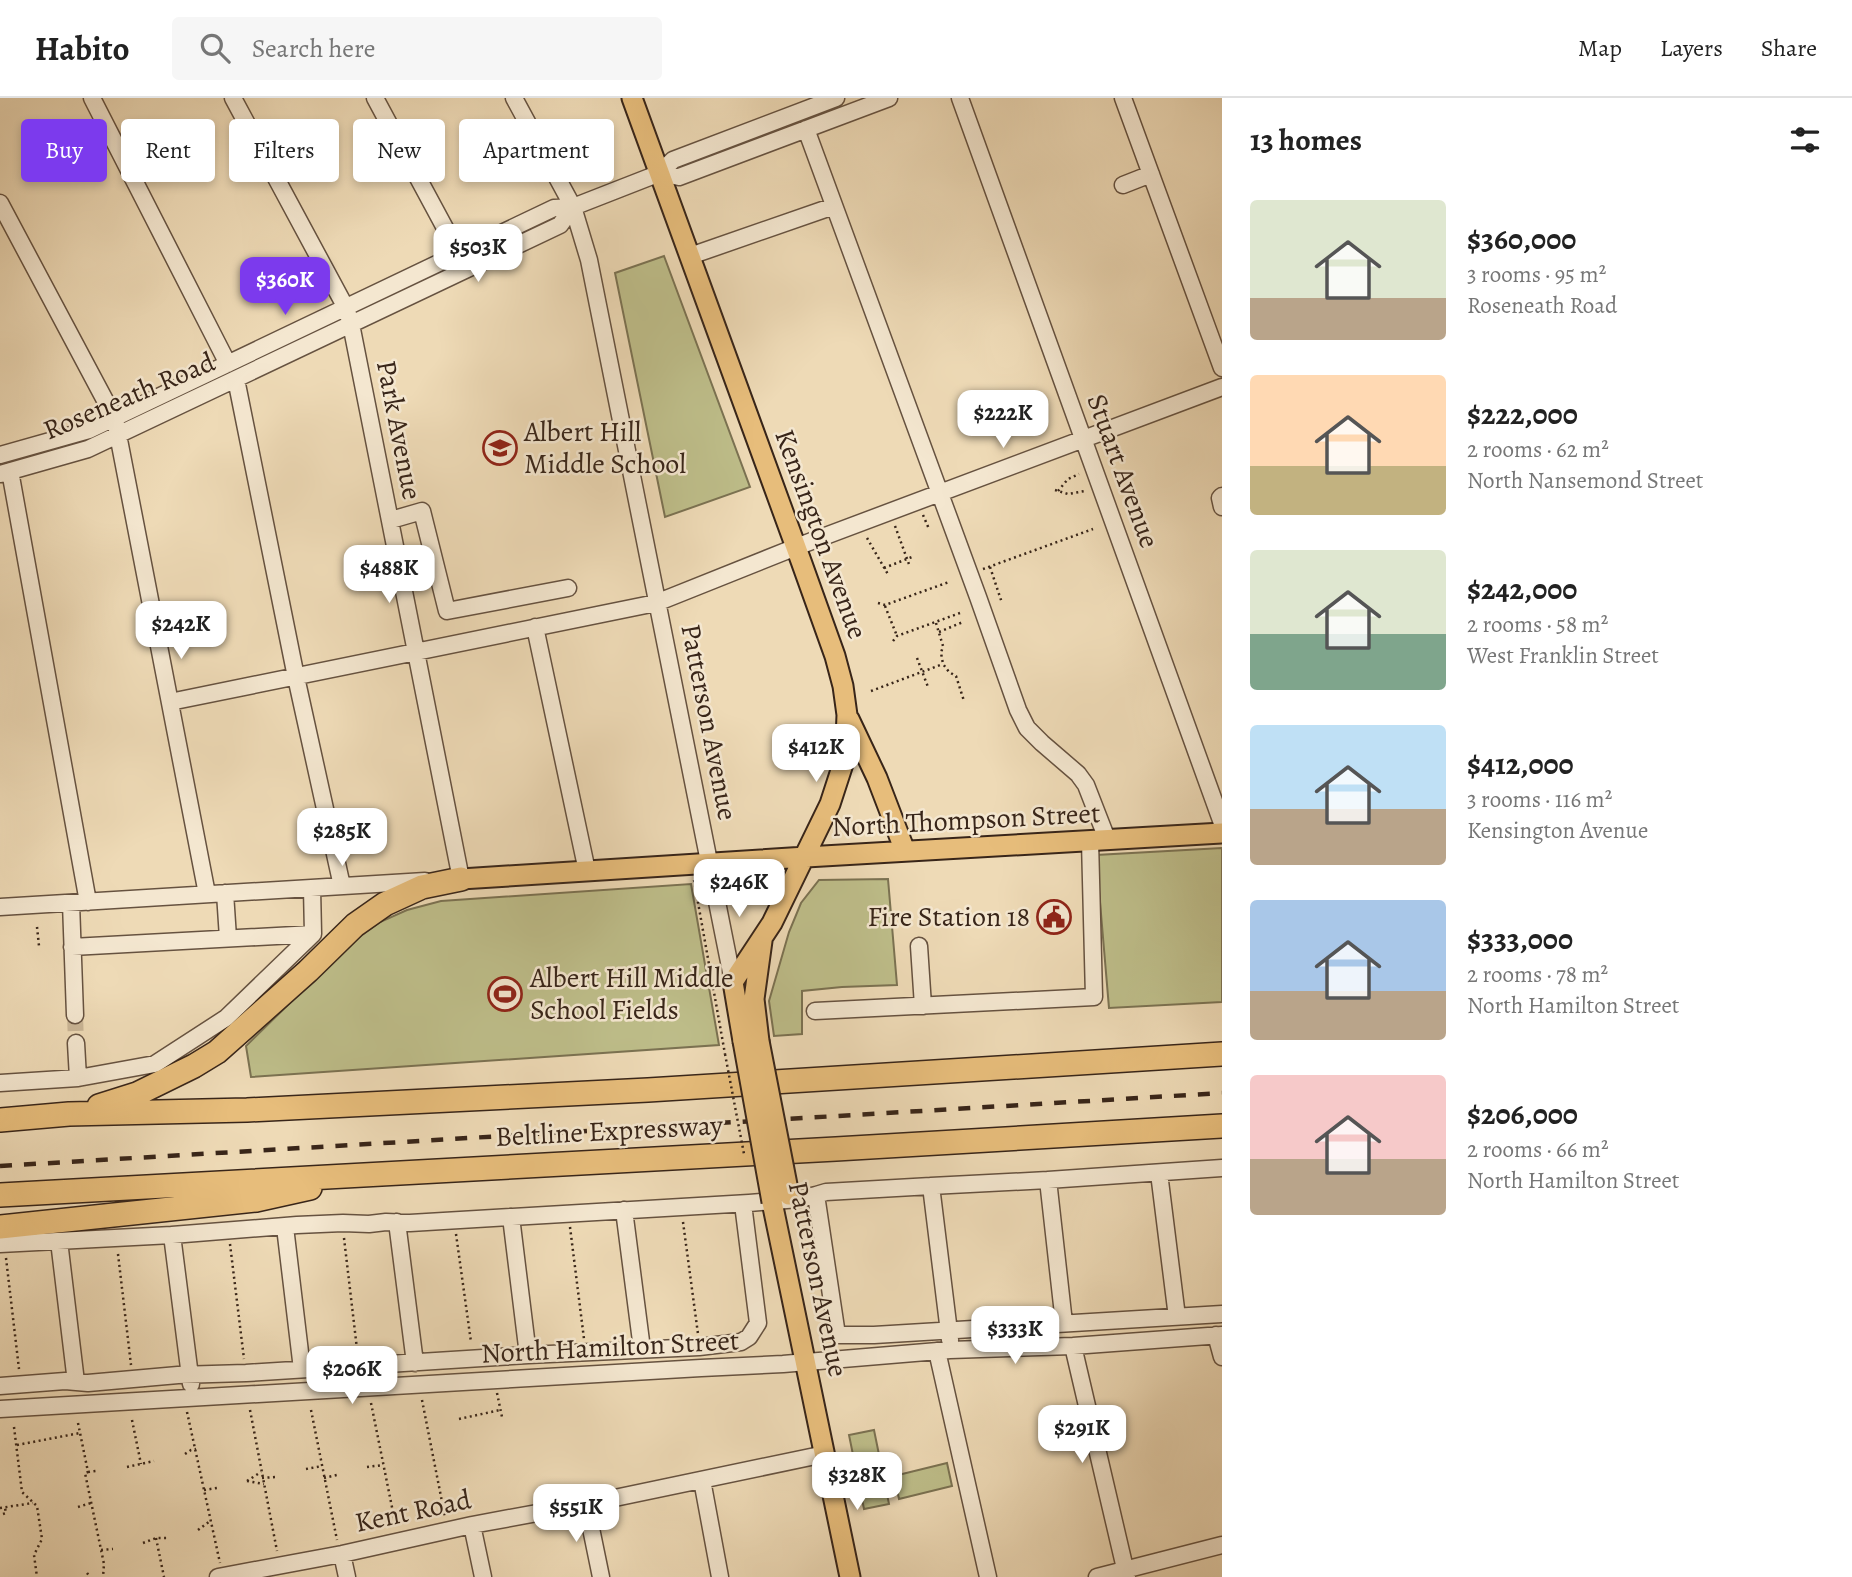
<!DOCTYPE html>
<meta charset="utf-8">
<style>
:root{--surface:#fff;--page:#f6f6f6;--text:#222;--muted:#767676;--line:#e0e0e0;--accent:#7c3aed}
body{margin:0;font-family:Alegreya,serif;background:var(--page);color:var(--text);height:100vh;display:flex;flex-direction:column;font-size:26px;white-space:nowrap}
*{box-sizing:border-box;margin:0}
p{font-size:23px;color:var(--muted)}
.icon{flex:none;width:38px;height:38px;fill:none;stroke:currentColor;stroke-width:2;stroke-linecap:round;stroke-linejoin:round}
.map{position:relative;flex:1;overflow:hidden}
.drawer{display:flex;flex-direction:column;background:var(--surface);width:630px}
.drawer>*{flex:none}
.guide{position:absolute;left:21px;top:21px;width:665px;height:63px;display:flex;gap:14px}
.price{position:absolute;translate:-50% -60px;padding:0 16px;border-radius:14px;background:#fff;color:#222;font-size:23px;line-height:46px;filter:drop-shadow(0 2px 4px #0008)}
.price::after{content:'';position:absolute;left:50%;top:42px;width:21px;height:16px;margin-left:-10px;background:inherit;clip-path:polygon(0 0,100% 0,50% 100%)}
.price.on{background:var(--accent);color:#fff}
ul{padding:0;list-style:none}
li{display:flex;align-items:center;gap:21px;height:175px;padding:0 28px}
li span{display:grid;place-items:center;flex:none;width:196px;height:140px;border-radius:7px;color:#555}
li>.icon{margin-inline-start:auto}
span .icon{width:84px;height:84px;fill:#fffc;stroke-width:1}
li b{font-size:30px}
h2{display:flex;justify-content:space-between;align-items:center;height:84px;padding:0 28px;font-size:30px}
.tag{padding:0 24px;border-radius:7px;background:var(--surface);box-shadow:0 4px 10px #0003;font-size:24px;line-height:63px}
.tag.on{background:var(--accent);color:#fff}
header{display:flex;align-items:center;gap:42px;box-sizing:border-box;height:98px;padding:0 35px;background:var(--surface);border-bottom:2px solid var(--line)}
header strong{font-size:33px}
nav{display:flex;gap:38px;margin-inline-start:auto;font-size:24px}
.search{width:490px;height:63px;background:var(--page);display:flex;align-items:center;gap:18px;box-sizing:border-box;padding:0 24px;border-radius:7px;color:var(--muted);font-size:26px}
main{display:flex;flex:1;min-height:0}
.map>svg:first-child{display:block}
.green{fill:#bebe8a;stroke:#7b7252;stroke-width:2}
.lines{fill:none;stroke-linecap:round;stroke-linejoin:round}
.minor-tunnel{stroke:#cab697;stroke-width:16;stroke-dasharray:16 8;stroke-linecap:butt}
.minor-casing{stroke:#665240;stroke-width:19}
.major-casing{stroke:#382519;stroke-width:23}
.highway-casing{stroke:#382519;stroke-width:26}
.path{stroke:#382519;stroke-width:2.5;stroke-dasharray:2 3.5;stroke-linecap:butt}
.minor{stroke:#f4e7d0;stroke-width:16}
.major{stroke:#e7bd7b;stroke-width:19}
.highway{stroke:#e7bd7b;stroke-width:23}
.rail{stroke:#382519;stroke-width:4.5;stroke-dasharray:12 12;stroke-linecap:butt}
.major-bridge-casing{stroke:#382519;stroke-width:23;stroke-linecap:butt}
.path-bridge{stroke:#382519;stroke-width:2.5;stroke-dasharray:2 3.5;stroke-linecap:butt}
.major-bridge{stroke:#e7bd7b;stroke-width:19}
.labels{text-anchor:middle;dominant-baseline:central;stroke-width:5;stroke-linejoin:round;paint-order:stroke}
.street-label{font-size:28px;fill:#382519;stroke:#f4e7d0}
.poi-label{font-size:28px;fill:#382519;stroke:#f4e7d0;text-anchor:start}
</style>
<header>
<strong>Habito</strong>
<div class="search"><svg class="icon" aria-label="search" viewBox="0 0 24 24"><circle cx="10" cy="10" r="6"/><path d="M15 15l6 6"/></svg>Search here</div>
<nav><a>Map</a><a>Layers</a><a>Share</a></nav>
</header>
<main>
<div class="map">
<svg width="1222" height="1479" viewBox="0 0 1222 1479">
<rect width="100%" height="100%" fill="#eedab6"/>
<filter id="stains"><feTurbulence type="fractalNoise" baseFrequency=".00286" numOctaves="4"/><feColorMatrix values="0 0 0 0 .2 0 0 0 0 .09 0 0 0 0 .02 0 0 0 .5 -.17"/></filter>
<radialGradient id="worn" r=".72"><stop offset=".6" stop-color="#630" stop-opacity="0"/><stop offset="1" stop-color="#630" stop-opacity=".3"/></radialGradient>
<!-- green -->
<path class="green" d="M664 158 750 389 665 419 615 175Z
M1222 750V904L1109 910 1096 757Z
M888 781 897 887 842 889 802 893V936L774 938 769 903 789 834 801 805 819 782Z
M691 786 719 947 251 979 246 948 351 845 380 824 407 812 441 803Z
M874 1332 889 1406 864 1411 849 1337Z
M947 1365 952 1388 899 1401 894 1378Z"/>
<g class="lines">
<!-- minor-tunnel -->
<path class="minor-tunnel" d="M75 917 76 945"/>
<!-- minor casing -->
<g class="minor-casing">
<path id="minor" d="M92 0 228 266
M233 0 346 210 351 226 461 781 451 782
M375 0 459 156
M514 0 573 109 589 162 733 884
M960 0 1222 725
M1123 0 1222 270
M806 31 978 499 1018 612 1027 630 1042 645 1078 676 1086 687 1107 741
M660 75 679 79 889 0
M1123 87 1151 76
M0 105 115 321 207 796
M690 158 834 108
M236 281 296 579 342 788
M0 357 89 332 554 110 573 109 660 75 673 62 836 0
M10 373 88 804
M0 376 88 351 560 127 573 109
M1222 398 1220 400 1222 409
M391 422 422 413 447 513 568 490
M535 529 587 773
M170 604 656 505 796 449 1222 289
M225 795 228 840
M71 805 75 917
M0 809 425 783
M919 848 923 908
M72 849 313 836
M815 913 1094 899 1090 743
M76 945 78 980
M0 985 78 980 155 966 226 920 313 836 312 790
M1159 1075 1177 1219
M1048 1082 1064 1225
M931 1088 826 1094 816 1097 837 1237H874L1222 1216
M624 1112 642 1251
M511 1119 528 1257
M397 1124 415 1265
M285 1129 302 1271
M172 1137 191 1286
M59 1143 76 1284
M0 1146 172 1137 297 1127 343 1125 369 1126 386 1124 410 1125 749 1105 799 1101 816 1097
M1216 1237 1222 1259
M950 1242 931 1088 1048 1082 1222 1070
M1073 1248 1127 1479
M937 1253 988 1479
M0 1288 65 1283 88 1285 178 1277 246 1275 528 1257 699 1249 741 1244 749 1239 758 1225 743 1106
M0 1311 701 1270 783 1266 950 1252 1073 1248 1222 1237
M702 1382 720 1479
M586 1406 601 1479
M472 1427 483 1479
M342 1456 347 1479
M218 1479 342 1456 472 1427 586 1406 825 1356
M1097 1479 1222 1447"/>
</g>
<!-- major casing -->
<g class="major-casing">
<path id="major" d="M632 0 801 463 835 558 843 588 847 617 846 642 843 666 830 706 772 825 733 884 743 943
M849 621 877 680 905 753
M461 781 806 759 1222 735
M759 943 754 901 762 843
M772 1104 850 1479"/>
</g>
<!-- highway casing -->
<g class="highway-casing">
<path id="highway" d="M99 1008 137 996 194 968 217 954 308 873 355 827 385 806 422 789 461 781
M0 1022 69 1016 247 1012 648 992 1222 956
M0 1097 836 1051 1222 1028
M0 1129 256 1102 310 1090"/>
</g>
<!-- path -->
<path class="path" d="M1055 392 1068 396 1085 393
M1058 393 1068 381 1079 376
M923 417 929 431
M895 428 910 469
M867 440 889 478
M990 469 1002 505
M884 470 912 459
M983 471 1093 431
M878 505 885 507 949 484
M885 508 897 538
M936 525 943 548 941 555 943 566 949 574 956 578 964 603
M939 534 963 524
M893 543 897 538 960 515
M917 560 928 589
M871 593 943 566
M694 782 725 956
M37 829 39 848
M683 1124 698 1236
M570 1129 584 1241
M456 1136 471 1244
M344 1140 357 1251
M230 1146 244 1261
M118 1156 131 1267
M6 1160 19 1271
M497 1295 502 1319
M422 1302 445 1419
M371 1305 396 1429
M250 1312 277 1453
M311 1312 337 1442
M187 1314 220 1465
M459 1321 500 1312
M132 1322 141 1366
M78 1325 88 1374 85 1375 104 1466 103 1479
M14 1329 22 1394 37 1408 42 1441 34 1457 37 1479
M17 1347 80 1335
M185 1356 191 1352 196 1351
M127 1369 154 1363
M367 1369 383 1367
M306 1371 322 1368
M88 1374 96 1373
M262 1380 276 1379
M324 1380 337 1377
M247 1383 264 1386
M247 1383 261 1374
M204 1392 217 1390
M78 1409 91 1405
M0 1410 33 1405
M3 1416 6 1415 5 1410
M198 1432 210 1423
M156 1440 164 1479
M143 1445 156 1440H168
M101 1452 113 1451
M87 1475 90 1479"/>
<!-- minor -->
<use href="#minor" class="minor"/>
<!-- major -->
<use href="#major" class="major"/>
<!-- highway -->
<use href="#highway" class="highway"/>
<!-- rail -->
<path class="rail" d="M0 1068 1222 995"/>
<!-- major-bridge casing -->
<g class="major-bridge-casing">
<path id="major-bridge" d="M743 943 772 1104
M759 943 789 1097"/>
</g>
<!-- path-bridge -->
<path class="path-bridge" d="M725 956 744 1056"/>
<!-- major-bridge -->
<use href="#major-bridge" class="major-bridge"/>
</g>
<!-- icons -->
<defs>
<g id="school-ring" transform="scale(1.75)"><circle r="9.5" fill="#f4e7d0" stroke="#8f2418" stroke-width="1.5"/><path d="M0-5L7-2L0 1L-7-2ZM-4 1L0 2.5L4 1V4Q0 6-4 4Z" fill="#8f2418"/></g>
<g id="civic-ring" transform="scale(1.75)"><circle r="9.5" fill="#f4e7d0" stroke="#8f2418" stroke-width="1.5"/><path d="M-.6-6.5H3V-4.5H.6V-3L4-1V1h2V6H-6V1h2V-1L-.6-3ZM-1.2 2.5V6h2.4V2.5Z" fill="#8f2418"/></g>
<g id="stadium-ring" transform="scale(1.75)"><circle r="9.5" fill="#f4e7d0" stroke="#8f2418" stroke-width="1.5"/><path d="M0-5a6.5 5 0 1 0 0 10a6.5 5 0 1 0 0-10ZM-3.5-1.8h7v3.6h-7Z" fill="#8f2418"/></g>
</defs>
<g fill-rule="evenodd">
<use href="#school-ring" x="500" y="350"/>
<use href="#civic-ring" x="1054" y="819"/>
<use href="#stadium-ring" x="505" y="896"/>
</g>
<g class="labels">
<!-- street labels -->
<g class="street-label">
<text transform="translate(129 298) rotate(-23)">Roseneath Road</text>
<text transform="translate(399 332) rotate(79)">Park Avenue</text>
<text transform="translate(1123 373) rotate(70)">Stuart Avenue</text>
<text transform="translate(821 436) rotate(70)">Kensington Avenue</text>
<text transform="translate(709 624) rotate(79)">Patterson Avenue</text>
<text transform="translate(966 722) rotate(-3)">North Thompson Street</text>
<text transform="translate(609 1033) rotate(-3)">Beltline Expressway</text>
<text transform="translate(818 1181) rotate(78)">Patterson Avenue</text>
<text transform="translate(610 1249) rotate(-3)">North Hamilton Street</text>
<text transform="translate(413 1413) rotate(-12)">Kent Road</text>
</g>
<!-- poi labels -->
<g class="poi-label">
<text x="524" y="334">Albert Hill<tspan x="524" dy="32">Middle School</tspan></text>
<text x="1030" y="819" text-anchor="end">Fire Station 18</text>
<text x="530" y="880">Albert Hill Middle<tspan x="530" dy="32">School Fields</tspan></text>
</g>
</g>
<rect width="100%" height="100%" filter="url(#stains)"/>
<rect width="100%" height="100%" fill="url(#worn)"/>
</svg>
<b class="price" style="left:478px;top:186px">$503K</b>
<b class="price on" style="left:285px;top:219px">$360K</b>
<b class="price" style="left:1003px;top:352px">$222K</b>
<b class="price" style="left:389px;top:507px">$488K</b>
<b class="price" style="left:181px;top:563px">$242K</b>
<b class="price" style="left:816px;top:686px">$412K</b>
<b class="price" style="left:342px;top:770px">$285K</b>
<b class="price" style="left:739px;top:821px">$246K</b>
<b class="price" style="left:1015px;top:1268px">$333K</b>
<b class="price" style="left:352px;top:1308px">$206K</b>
<b class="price" style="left:1082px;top:1367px">$291K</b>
<b class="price" style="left:857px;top:1414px">$328K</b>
<b class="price" style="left:576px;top:1446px">$551K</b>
<div class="guide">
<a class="tag on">Buy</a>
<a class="tag">Rent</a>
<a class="tag">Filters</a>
<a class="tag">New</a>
<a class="tag">Apartment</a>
</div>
</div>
<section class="drawer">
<h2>13 homes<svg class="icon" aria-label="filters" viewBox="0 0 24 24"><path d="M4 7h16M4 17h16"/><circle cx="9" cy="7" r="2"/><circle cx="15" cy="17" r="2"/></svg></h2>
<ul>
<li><span style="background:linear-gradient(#dfe7d0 70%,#b9a48a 0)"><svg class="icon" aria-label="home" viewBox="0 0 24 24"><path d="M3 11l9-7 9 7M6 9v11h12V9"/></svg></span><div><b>$360,000</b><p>3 rooms · 95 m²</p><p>Roseneath Road</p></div></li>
<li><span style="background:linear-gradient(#ffd9b3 65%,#c2b280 0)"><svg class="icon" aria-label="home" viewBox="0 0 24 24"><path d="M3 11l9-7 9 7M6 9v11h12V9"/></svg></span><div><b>$222,000</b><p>2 rooms · 62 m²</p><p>North Nansemond Street</p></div></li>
<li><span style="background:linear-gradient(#dfe7d0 60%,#7fa58c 0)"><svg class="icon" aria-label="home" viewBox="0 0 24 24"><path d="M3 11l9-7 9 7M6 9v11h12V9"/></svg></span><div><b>$242,000</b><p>2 rooms · 58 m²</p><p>West Franklin Street</p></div></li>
<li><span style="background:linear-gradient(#bfe0f5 60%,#b9a48a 0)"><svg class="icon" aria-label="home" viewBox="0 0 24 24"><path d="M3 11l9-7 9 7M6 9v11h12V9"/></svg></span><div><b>$412,000</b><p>3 rooms · 116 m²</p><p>Kensington Avenue</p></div></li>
<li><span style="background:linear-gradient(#a9c7e8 65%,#b9a48a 0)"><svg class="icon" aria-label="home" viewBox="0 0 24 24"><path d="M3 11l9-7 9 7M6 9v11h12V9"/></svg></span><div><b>$333,000</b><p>2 rooms · 78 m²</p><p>North Hamilton Street</p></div></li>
<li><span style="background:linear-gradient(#f6c9c9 60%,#b9a48a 0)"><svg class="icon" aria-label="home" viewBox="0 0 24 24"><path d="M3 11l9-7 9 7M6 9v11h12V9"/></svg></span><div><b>$206,000</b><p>2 rooms · 66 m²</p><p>North Hamilton Street</p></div></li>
</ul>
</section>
</main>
